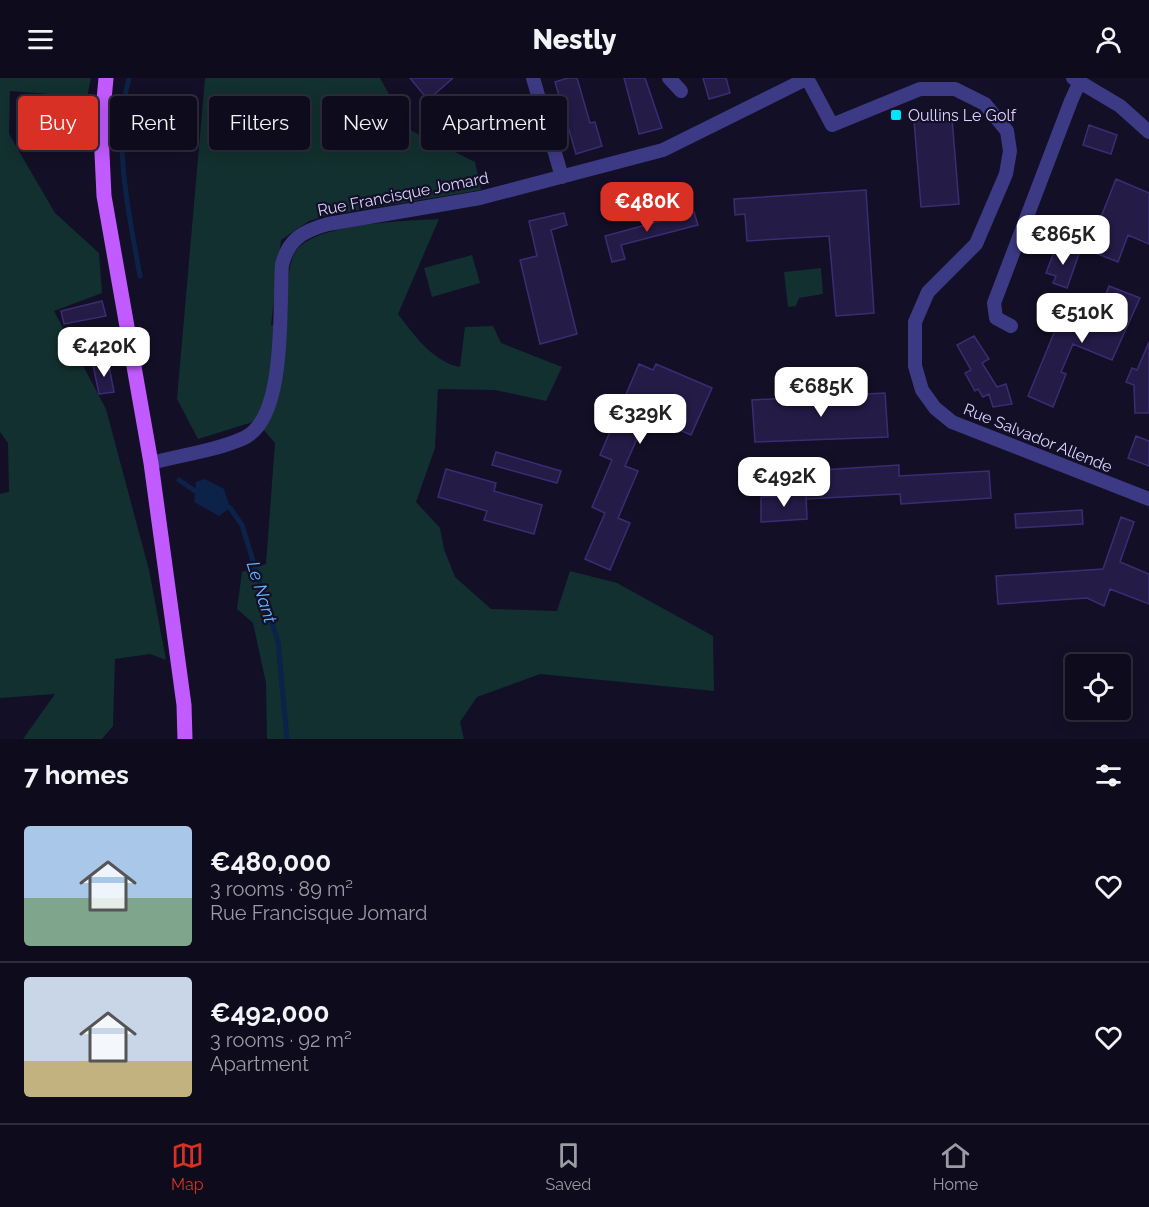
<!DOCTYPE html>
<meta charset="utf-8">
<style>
:root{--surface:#0e0b1c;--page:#1c1929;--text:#f1f3f6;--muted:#9b9ba3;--line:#2e2b3b;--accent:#d93025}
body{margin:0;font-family:Raleway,sans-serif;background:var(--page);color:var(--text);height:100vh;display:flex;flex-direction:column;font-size:22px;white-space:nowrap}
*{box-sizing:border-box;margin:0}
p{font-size:20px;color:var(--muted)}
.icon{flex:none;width:33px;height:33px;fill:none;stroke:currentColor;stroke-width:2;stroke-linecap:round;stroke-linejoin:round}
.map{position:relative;height:661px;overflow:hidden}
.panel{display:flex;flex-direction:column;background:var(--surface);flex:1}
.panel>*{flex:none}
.hud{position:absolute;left:18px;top:18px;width:600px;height:54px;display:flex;gap:12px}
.controls{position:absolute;left:1065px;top:576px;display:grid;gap:12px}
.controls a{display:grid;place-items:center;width:66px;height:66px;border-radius:6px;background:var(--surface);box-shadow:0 3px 15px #0003,0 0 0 2px var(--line);font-size:30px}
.price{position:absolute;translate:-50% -51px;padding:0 14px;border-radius:12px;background:#fff;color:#222;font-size:20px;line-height:39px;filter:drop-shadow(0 2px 3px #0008)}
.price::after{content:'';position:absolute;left:50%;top:36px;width:18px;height:14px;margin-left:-9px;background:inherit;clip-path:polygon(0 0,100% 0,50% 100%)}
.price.current{background:var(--accent);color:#fff}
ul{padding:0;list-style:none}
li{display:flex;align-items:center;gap:18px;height:150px;padding:0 24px}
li+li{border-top:2px solid var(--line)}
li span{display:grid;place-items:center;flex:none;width:168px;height:120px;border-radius:6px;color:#555}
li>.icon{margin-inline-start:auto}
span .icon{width:72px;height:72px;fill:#fffc;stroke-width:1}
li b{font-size:26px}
h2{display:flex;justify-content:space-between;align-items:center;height:72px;padding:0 24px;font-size:26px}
.chip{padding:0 21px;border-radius:6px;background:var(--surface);box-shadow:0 3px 15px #0003,0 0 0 2px var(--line);font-size:21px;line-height:54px}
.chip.current{background:var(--accent);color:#fff}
header{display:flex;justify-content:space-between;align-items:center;height:78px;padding:0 24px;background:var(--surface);font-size:27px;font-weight:800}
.tabs{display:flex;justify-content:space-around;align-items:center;height:84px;border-top:2px solid var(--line);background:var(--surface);font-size:16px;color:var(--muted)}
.tabs a{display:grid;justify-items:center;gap:3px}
.tabs .current{color:var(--accent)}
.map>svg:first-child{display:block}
.green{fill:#12302f}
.water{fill:#0c2248}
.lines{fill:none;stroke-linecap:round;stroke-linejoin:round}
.stream{stroke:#0c2248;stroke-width:5}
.building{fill:#241b47;stroke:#3b2d73;stroke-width:1.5}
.street{stroke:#3d3a85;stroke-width:14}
.primary{stroke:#c25bff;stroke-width:15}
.poi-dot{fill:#00e5ff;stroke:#130f26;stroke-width:2}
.labels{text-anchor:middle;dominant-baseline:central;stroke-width:4.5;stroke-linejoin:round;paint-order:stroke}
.poi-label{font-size:16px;fill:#d9d4ff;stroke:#130f26;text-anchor:start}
.street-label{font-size:16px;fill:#d9d4ff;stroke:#130f26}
.water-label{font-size:18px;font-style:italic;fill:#62b6ff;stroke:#130f26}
</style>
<header><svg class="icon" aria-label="menu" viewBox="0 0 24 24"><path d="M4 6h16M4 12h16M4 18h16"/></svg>Nestly<svg class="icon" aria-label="person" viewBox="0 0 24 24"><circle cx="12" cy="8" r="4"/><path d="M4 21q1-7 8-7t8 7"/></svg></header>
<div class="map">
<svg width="1149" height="661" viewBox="0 0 1149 661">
<rect width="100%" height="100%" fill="#130f26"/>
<!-- green -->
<path class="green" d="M0 0H91L87 19 10 13 9 56 55 135 99 175 102 215 54 233 106 331 149 492 166 582 150 576 115 581 113 648 102 661H23L55 616 0 620V416L9 414 8 365 0 354Z
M205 0H380L408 51 475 84 481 112 329 137 309 143 281 162 271 247 287 246C288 227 286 192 294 176 309 145 407 143 439 141L398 236C414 257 433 284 460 289L465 249 493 248 501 265 562 289 546 323 495 312 438 311 435 370 416 424 440 450 444 471 455 499 491 531 557 533 570 493 617 505 713 558 714 613 540 596 477 619 460 644 464 661H267L266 605 253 545 237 531 242 494 266 486 275 365 256 343 198 361 177 321Z
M472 177 480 205 432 219 424 190Z
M821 190 823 216 799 220 796 228 788 229 784 194Z"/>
<!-- water -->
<path class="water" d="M205 401 224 411 230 430 219 438 194 424 196 404Z"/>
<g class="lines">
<!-- stream -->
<path class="stream" d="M129 0C112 61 129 137 140 198
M179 402 201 417
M223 427 230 430 242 447 278 564 287 661"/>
</g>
<!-- building -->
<path class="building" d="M410 0H453L428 22Z
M568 0H577L590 45 595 44 602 68 576 76 555 4Z
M624 0H645L662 50 639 56Z
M703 0H726L730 15 709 21Z
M35 18 83 30 81 45 52 39 44 65 25 60Z
M952 40 959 126 921 129 914 43Z
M1089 47 1117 57 1111 76 1083 67Z
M1116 101 1149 115V166L1128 157 1118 184 1088 172Z
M866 112 874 235 836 238 829 158 747 163 745 136 735 137 734 121Z
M694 134 698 147 621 167 625 181 612 184 605 158Z
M564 135 567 147 551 152 577 256 540 266 520 182 537 178 529 143Z
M1066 168 1080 173 1067 210 1053 205 1056 198 1046 195 1054 174 1062 177Z
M1109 208 1140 220 1112 282 1073 266 1061 294 1066 296 1053 329 1028 318 1061 238 1068 241 1069 238 1102 250 1113 223 1105 219Z
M102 223 106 238 64 246 61 233Z
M974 258 989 281 982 285 997 309 1006 306 1012 326 993 329 989 316 983 319 978 311 975 313 965 295 971 292 957 267Z
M1149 264V335H1135L1134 307 1126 304 1132 290 1137 292Z
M108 283 114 314 99 316 93 287Z
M639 286 653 292 656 286 712 310 691 357 647 338 625 388 638 393 618 440 630 445 610 492 585 481 605 435 592 429 612 382 600 377Z
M885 315 888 359 755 364 752 322Z
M1136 358 1149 363V388L1128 380Z
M496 374 561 393 557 405 492 387Z
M899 387V398L989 393 991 420 901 426 900 416 806 421 805 393Z
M446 391 496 405 494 413 542 427 534 456 484 442 487 433 438 419Z
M806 417 807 441 761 444V419Z
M1082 432 1083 446 1016 450 1015 436Z
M1121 439 1134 444 1120 484 1149 496V526L1110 511 1104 528 1087 520 998 526 996 498 1103 491Z"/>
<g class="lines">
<!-- street -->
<path class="street" d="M533 0 562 99
M669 0 681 13
M807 0 832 47 920 11H955L985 26 1007 53 1010 73 1006 96 976 166 928 214 915 244V288L922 312 935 330 952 344 1149 421
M1073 0 1120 28 1149 54
M1011 248 996 240 994 225 1071 23 1080 3
M151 385C181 377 215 373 244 360 287 340 279 229 282 187 288 162 302 153 328 146L480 120 663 72 808 0"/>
<!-- primary -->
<path class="primary" d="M106 0 101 54 104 118 151 385 184 627 185 661"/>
</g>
<!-- markers -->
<rect class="poi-dot" x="890" y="31" width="12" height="12" rx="3"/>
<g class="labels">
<!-- poi labels -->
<g class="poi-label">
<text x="908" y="37">Oullins Le Golf</text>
</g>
<!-- street labels -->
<g class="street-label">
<text transform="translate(403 116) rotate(-11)">Rue Francisque Jomard</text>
<text transform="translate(1038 360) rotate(22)">Rue Salvador Allende</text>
</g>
<!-- water labels -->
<g class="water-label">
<text transform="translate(262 514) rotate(73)">Le Nant</text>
</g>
</g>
</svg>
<div class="controls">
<a><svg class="icon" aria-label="locate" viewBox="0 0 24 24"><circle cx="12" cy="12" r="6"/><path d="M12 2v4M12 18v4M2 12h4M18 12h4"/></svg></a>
</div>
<b class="price current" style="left:647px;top:155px">€480K</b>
<b class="price" style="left:1063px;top:188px">€865K</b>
<b class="price" style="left:1082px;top:266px">€510K</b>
<b class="price" style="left:104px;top:300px">€420K</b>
<b class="price" style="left:821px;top:340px">€685K</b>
<b class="price" style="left:640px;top:367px">€329K</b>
<b class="price" style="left:784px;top:430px">€492K</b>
<div class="hud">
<a class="chip current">Buy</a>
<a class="chip">Rent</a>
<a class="chip">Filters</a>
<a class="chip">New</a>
<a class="chip">Apartment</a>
</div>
</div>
<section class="panel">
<h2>7 homes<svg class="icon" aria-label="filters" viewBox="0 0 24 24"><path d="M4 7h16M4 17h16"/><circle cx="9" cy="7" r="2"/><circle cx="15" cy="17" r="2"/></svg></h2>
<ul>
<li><span style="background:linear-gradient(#a9c7e8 60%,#7fa58c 0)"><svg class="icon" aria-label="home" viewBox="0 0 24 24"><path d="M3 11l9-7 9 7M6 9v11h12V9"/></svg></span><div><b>€480,000</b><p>3 rooms · 89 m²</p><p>Rue Francisque Jomard</p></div><svg class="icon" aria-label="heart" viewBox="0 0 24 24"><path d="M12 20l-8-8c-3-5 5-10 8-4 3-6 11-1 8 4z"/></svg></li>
<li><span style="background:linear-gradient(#c9d6e8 70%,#c2b280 0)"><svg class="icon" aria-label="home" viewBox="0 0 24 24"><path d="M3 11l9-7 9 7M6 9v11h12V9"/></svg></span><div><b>€492,000</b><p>3 rooms · 92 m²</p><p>Apartment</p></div><svg class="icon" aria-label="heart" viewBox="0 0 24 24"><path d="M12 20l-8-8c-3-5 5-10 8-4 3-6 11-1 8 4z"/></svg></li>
</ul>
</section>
<nav class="tabs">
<a class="current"><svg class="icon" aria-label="map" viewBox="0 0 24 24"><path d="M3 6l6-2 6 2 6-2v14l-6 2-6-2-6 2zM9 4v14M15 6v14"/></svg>Map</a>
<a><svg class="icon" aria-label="saved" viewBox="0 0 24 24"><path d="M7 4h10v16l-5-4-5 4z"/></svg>Saved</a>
<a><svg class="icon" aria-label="home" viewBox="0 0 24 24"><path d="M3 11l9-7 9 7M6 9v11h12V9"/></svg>Home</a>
</nav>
